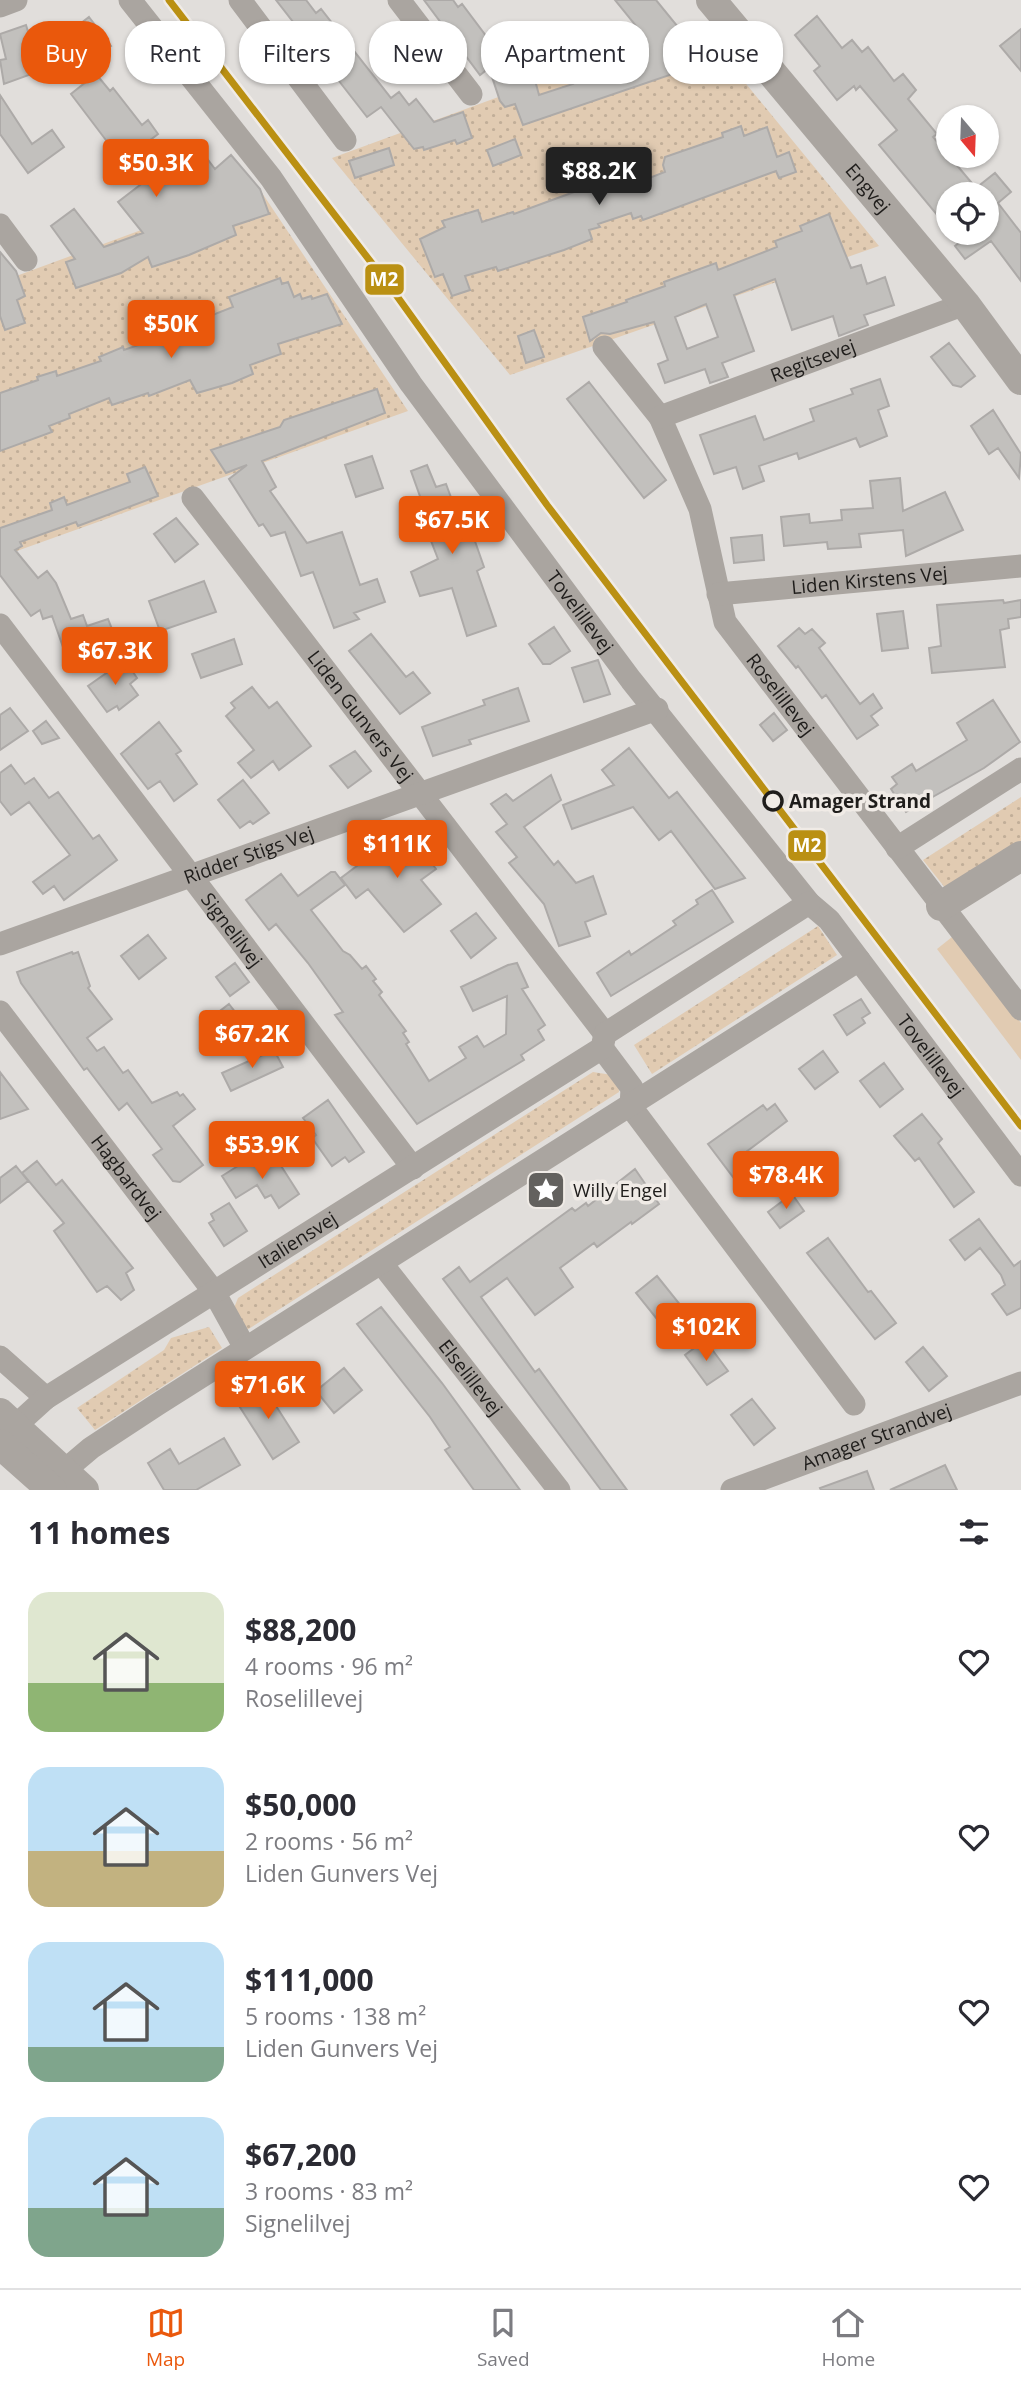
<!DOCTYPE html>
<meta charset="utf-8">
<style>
:root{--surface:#fff;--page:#f7f7f7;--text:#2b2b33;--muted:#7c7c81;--line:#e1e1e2;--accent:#ea580c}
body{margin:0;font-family:"Open Sans",sans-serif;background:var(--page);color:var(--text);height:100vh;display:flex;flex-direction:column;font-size:26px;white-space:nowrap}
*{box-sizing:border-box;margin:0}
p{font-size:23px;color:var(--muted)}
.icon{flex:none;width:38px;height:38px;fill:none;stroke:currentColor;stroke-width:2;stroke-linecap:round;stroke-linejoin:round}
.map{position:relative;height:1490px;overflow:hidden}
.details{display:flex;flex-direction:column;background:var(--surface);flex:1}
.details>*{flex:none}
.banner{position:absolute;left:21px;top:21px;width:980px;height:63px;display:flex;gap:14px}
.needle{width:46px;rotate:161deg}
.buttons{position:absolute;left:936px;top:105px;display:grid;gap:14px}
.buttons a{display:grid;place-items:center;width:63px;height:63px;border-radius:50%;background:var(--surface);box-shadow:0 2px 5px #0004;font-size:35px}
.price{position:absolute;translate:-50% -60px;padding:0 16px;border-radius:7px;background:var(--accent);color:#fff;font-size:23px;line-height:46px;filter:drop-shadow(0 2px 4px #0008)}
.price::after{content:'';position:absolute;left:50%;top:42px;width:21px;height:16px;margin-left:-10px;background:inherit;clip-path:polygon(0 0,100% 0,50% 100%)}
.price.active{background:#222;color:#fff}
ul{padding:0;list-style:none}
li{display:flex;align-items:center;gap:21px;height:175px;padding:0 28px}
li span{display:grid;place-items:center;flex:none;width:196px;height:140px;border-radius:21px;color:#555}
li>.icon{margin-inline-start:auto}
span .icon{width:84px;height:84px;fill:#fffc;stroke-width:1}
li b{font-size:30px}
h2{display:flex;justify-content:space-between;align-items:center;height:84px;padding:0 28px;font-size:30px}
.pill{padding:0 24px;border-radius:28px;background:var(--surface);box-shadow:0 2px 5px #0004;font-size:24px;line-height:63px}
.pill.active{background:var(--accent);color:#fff}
.menu{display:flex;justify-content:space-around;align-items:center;height:98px;border-top:2px solid var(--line);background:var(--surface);font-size:19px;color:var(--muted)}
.menu a{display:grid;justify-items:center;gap:4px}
.menu .active{color:var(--accent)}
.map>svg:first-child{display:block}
.grass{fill:#e1cbb2}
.park{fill:url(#park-dots)}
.building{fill:#c2c0bd;stroke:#adaaa8;stroke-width:2;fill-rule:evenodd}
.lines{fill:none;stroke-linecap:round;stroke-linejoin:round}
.minor{stroke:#aaa5a0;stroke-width:23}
.tertiary{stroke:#aaa5a0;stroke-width:30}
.metro-1-casing{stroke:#f0ebe6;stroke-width:12}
.metro-1{stroke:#ba9013;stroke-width:7}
.stop-dot{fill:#f0ebe6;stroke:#1f1d1b;stroke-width:3.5}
.labels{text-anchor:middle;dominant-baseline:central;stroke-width:7;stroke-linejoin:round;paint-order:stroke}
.street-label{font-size:19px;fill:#1f1d1b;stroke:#f0ebe6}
.stop-label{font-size:19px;font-weight:bold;fill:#1f1d1b;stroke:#f0ebe6;text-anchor:start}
.poi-label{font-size:19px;fill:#1f1d1b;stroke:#f0ebe6;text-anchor:start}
.line-badge{stroke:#f0ebe6;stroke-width:2.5}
.badge-label{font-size:19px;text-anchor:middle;font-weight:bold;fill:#fff}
</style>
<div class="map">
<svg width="1021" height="1490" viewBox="0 0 1021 1490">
<defs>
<pattern id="park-dots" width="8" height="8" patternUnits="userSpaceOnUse" patternTransform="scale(1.75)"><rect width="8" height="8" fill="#e1cbb2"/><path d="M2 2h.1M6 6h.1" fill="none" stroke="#c1ae98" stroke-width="1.8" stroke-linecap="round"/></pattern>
</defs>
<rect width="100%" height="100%" fill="#e1dedb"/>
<!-- grass -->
<path class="grass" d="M957 933 1021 1023V1060L937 949Z"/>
<!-- park -->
<path class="park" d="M697 24 879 246 510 375 332 158Z
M258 187 408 411 0 557V282Z
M1021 797V841L946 889 923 860Z
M818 926 837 955 652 1074 634 1045Z
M593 1072 612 1075 618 1081 619 1092 244 1332 232 1313 238 1298Z
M209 1327 222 1348 95 1430 77 1408 164 1350 171 1338Z"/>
<!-- building -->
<path class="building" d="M276 0H306L316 13 321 9 391 98 399 92 409 105 416 99 434 122 463 112 472 138 457 144 455 140 424 150 423 147 414 149 381 107 367 117Z
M424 0H453L458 7 462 4 502 57 512 49 523 63 529 58 539 95 573 84 568 72 644 46 632 31 637 27 615 0H656L687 38 699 65 523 125 515 104 505 107 500 101 489 68 480 75Z
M817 16 842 48 852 40 862 52 868 47 894 81 903 74 916 90 908 99 937 134 933 137 976 188 995 173 1011 192 998 203 1021 233V281L991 241 965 259 955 246 972 233H987V194H948V228L879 145 897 130 860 86 856 90 854 86 837 100 814 71 820 66 795 35Z
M89 17 111 46 87 63 66 35Z
M26 25 40 71 4 84 0 60 6 59 0 34Z
M1021 29V71L1000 46Z
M96 74 110 91 113 88 142 125 148 120 158 134 136 151 163 183 202 152 215 169 231 155 260 189 269 214 233 226 236 235 189 255 152 267 148 257 121 273 76 288 66 262 75 259 51 226 74 209 104 247 143 233 118 202 140 185 71 94Z
M0 95 32 144 52 130 64 147 28 173 0 134Z
M741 126 744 136 767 127 777 157 789 152 796 172 779 178 776 171 643 220 641 216 633 219 631 213 598 224 600 227 589 230 592 239 564 250 498 271 496 267 465 276 470 290 452 296 443 274 435 277 420 239 445 227 442 221 478 210 482 222 513 212 514 214 585 188 584 184 629 169 634 184 665 172 663 165 665 157 723 137 722 133Z
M515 139 521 155 493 166 487 150Z
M389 148 394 165 355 178 349 161Z
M829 214 851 268 861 265 867 284 885 277 894 305 864 315 868 325 839 336 833 316 792 330 775 279 734 295 754 351 722 363 728 377 710 383 705 369 665 383 658 364 668 360 654 322 610 334 601 333 590 341 583 317 627 302 626 300 665 286 664 282 716 263 718 270 777 247 775 241 802 231 800 226ZM706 304 718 337 687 349 675 317Z
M0 252 16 271 25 296 17 300 25 323 5 330 0 316Z
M280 278 282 284 288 282 294 297 300 294 302 299 311 296 312 299 327 294 342 324 278 344 281 354 250 365 253 374 232 383 197 393 190 380 149 396 148 393 112 405 109 398 69 414 70 418 49 426 52 432 0 451V393L38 380 37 377 56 371 57 376 101 361 99 357 123 347 124 350 173 333 172 331 233 307 229 297Z
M534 330 544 357 526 363 518 336Z
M949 343 975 376 961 387 953 385 931 357Z
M880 379 889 406 878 410 887 436 860 447 856 438 799 459 797 453 759 466 764 481 743 489 736 467 714 474 700 435 755 416 764 440 814 421 810 409 853 394 851 389Z
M589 382 666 480 644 498 567 399Z
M377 389 385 413 262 461 276 487 270 491 307 543 342 532 360 585 377 579 385 602 354 613 359 619 334 628 313 572 301 576 285 532 271 536 263 524 259 526 229 479 247 465 226 473 211 450 280 427 284 420Z
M993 410 1021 454 1019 478 998 448 989 454 971 426Z
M372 456 383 488 356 497 345 465Z
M427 465 436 487 446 484 459 519 463 517 467 531 471 530 484 567 477 571 496 626 467 636 452 588 420 596 411 572 438 559 428 533 432 530 411 471Z
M145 467 158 496 78 526 76 522 20 542 22 546 15 550 38 578 47 571 56 583 71 619 83 615 87 626 108 619 119 647 69 664 52 616 43 619 40 610 31 616 0 575V528L52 510 50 503 64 497 67 505 130 482 127 474Z
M900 478 903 511 945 492 963 530 906 556 903 530 859 534 861 547 828 549 827 542 784 546 781 517 809 514 810 523 842 520 841 510 873 508 870 481Z
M176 518 198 544 175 562 154 534Z
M762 535 764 560 734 563 731 538Z
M204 581 216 612 160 631 149 601Z
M1003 600 1004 603 1021 600V617L1008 619 1009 628 1000 630 1005 667 932 673 929 648 941 646 937 605Z
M903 611 908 648 882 651 877 614Z
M554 627 570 651 550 664H543L529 644Z
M799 628 805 634 812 629 825 643 819 648 860 704 873 694 882 708 871 716 878 725 857 739 826 695 822 698 798 666 796 668 778 646Z
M371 634 406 677 413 672 430 693 400 714 349 651Z
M234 639 242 664 201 678 192 654Z
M125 660 137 678 130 684 138 695 119 710 117 706 107 712 88 686Z
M598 660 610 694 584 702 572 668Z
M252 687 269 708 277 702 311 746 279 770 273 761 251 778 238 763 254 750 226 716 235 708 231 703Z
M518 688 529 721 469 740 471 744 433 756 422 727 485 705 483 700Z
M993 700 1020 742 984 768 906 812 891 789 897 784 892 777 912 764 916 771 967 740 957 723Z
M10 708 28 731 0 750V715Z
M774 713 787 730 773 741 760 725Z
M46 721 59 738 42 744 33 731Z
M159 722 181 751 176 754 197 784 174 801 160 781 148 789 121 754Z
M629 748 669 798 677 792 745 878 715 889 671 831 659 840 633 807 572 829 563 805 614 785 602 770Z
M355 751 371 771 348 788 330 766Z
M11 765 25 784 34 778 49 798 58 792 93 839 99 835 117 860 64 900 54 886 43 894 33 882 70 855 29 802 11 815 0 801V773Z
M551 775 561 800 524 827 554 865 558 861 576 883 593 876 606 914 585 922 590 936 559 946 544 904 509 863 517 857 496 832 507 824 491 804 506 794 513 801Z
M243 780 269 813 253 824 250 821 240 828 218 800Z
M406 829 436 869 421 880 441 904 404 932 368 889 356 898 341 878Z
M331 872H335L345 885 311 910 343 951 350 955 362 969 366 966 376 979 373 981 382 992 379 995 406 1031 403 1033 409 1042 406 1044 429 1081 466 1058 459 1047 477 1036 484 1047 506 1034 507 996 473 1011 461 987 508 965 517 963 528 987 522 989 545 1025 538 1030 544 1040 521 1055 524 1060 417 1124 335 1015 343 1012 308 963 276 924 269 930 246 900 281 874 298 896Z
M712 890 733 922 611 996 597 973 629 951 631 955 676 925 673 921 698 904 696 900Z
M476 913 496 938 471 958 451 931Z
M148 935 166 958 139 979 121 956Z
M72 952 73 954 78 952 90 986 88 988 112 1019 87 1038 97 1051 104 1047 123 1073 128 1070 152 1103 177 1092 180 1096 183 1094 195 1109 173 1126 203 1165 180 1182 173 1181 153 1155 162 1149 127 1103 119 1110 87 1068 84 1070 21 983 17 972Z
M235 963 249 982 230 996 216 977Z
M861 999 870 1013 862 1018 865 1023 847 1035 834 1015Z
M229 1004 246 1026 220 1045 203 1024Z
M274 1050 283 1067 231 1091 222 1073Z
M823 1051 838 1072 815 1089 799 1069Z
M884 1063 903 1089 880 1107 860 1081Z
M0 1072 28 1109 0 1119Z
M328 1100 364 1152 349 1162 345 1157 332 1166 312 1138 316 1135 303 1118Z
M775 1104 787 1121 746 1152 753 1162 733 1177 708 1144 763 1105 767 1110Z
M922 1114 942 1139 938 1143 974 1192 954 1207 919 1158 915 1161 894 1136Z
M276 1158 299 1194 279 1208 271 1195 265 1198 257 1185 236 1198 222 1176 249 1159 253 1165 260 1160 264 1166Z
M37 1161 56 1185 62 1180 133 1268 126 1273 134 1290 121 1300 107 1286 97 1292 54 1231 64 1223 22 1173Z
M16 1166 28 1181 0 1203V1178Z
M635 1169 659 1204 632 1224 631 1222 597 1247 594 1243 560 1268 573 1287 535 1315 507 1278 481 1297 535 1372 539 1369 627 1490H601L443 1279 459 1267 470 1282 572 1208 575 1211 586 1203 588 1206Z
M792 1194 804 1211 780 1228 768 1212Z
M229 1203 247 1231 224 1246 209 1223 214 1220 211 1214Z
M979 1219 1014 1266 1021 1261V1308L1007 1315 992 1294 1005 1285 1001 1275 980 1248 965 1260 950 1240Z
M828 1238 868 1292 871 1291 896 1323 875 1339 807 1253Z
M657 1276 682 1307 661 1324 636 1293Z
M381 1307 442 1383 520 1490H474L445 1450 450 1447 430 1417 357 1324Z
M705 1340 728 1371 707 1385 685 1355Z
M923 1347 947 1376 929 1391 906 1362Z
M344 1368 362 1390 334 1413 316 1391Z
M262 1384 299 1442 273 1459 236 1401Z
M752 1399 775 1428 754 1445 731 1415Z
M224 1438 240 1465 196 1490H164L148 1463 170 1449 179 1464Z
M945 1465 957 1490H890Z
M867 1471 874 1490H821L820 1488Z"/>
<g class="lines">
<!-- minor -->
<g class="minor">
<path id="s1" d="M130 0 271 178 411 384 631 680 809 903 829 920 1021 1175"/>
<path d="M240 0 345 140"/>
<path d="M399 0 471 94"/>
<path d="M0 6 16 0"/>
<path d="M0 225 26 260"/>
<path id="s2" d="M604 347 660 417 700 509 725 622 1021 1009"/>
<path id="s3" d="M660 417 965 304"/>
<path id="s4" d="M193 498 605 1034"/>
<path id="s5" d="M718 594 1021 566"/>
<path id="s6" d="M0 625 413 1168"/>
<path d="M897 848 1021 769"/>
<path id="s7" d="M0 944 657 709"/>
<path id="s8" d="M0 1012 214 1292 245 1348"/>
<path d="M602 1048 632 1088 631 1107 854 1404"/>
<path id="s9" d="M382 1264 559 1490"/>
<path d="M0 1357 46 1398"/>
<path id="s10" d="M3 1437 46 1398 602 1048 605 1034 809 903"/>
<path d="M52 1481 91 1448 158 1404 859 960"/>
<path id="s11" d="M732 1490 1021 1383"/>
</g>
<!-- tertiary -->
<g class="tertiary">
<path id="s12" d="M711 0 965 304 1021 380"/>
<path d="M941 906 1021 856"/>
<path d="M0 1413 84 1490"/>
<path d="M0 1444 52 1490"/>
</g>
<!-- metro-1 casing -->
<g class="metro-1-casing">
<path id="metro-1" d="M169 0 394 292 547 505 1021 1126"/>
</g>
<!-- metro-1 -->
<use href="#metro-1" class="metro-1"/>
</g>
<!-- icons -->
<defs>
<g id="sight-square" transform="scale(2.0125)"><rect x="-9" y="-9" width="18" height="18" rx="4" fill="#63615e" stroke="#f0ebe6"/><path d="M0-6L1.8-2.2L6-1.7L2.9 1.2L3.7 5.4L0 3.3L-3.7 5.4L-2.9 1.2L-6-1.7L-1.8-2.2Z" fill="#fff"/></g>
</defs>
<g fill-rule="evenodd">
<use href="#sight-square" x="546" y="1190"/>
</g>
<!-- markers -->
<circle class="stop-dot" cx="773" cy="801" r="9"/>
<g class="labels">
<!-- street labels -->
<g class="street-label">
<text stroke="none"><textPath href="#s12" startOffset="245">Engvej</textPath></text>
<text stroke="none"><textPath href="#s3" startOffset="163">Regitsevej</textPath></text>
<text stroke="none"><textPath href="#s5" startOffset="152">Liden Kirstens Vej</textPath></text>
<text stroke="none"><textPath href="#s1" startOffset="760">Tovelillevej</textPath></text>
<text stroke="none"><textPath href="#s2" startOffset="397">Roselillevej</textPath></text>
<text stroke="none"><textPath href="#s4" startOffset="275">Liden Gunvers Vej</textPath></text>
<text stroke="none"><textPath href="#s7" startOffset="264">Ridder Stigs Vej</textPath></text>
<text stroke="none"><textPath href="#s6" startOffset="383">Signelilvej</textPath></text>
<text stroke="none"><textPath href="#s1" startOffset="1326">Tovelillevej</textPath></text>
<text stroke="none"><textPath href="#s8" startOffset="208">Hagbardvej</textPath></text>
<text stroke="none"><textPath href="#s10" startOffset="355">Italiensvej</textPath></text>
<text stroke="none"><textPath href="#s9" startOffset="144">Elselillevej</textPath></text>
<text stroke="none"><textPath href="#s11" startOffset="154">Amager Strandvej</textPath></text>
</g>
<!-- stop labels -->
<g class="stop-label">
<text x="789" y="801">Amager Strand</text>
</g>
<!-- poi labels -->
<g class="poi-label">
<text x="573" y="1190">Willy Engel</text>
</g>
</g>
<g class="line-badge">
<rect x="364" y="263" width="41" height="33" rx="7" fill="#ba9013"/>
<rect x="787" y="829" width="40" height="33" rx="7" fill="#ba9013"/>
</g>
<g class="badge-label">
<text x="384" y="286">M2</text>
<text x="807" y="852">M2</text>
</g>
</svg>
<div class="buttons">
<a><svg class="needle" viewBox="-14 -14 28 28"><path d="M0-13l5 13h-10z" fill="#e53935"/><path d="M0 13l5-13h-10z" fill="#7c7c81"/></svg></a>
<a><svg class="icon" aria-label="locate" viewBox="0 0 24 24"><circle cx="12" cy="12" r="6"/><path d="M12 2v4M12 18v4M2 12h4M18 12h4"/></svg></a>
</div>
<b class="price" style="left:156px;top:199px">$50.3K</b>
<b class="price active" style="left:599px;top:207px">$88.2K</b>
<b class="price" style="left:171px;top:360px">$50K</b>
<b class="price" style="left:452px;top:556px">$67.5K</b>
<b class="price" style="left:115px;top:687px">$67.3K</b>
<b class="price" style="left:397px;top:880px">$111K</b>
<b class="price" style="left:252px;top:1070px">$67.2K</b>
<b class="price" style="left:262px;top:1181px">$53.9K</b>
<b class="price" style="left:786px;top:1211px">$78.4K</b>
<b class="price" style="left:706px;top:1363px">$102K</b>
<b class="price" style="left:268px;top:1421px">$71.6K</b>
<div class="banner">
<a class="pill active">Buy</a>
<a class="pill">Rent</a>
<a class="pill">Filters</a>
<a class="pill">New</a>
<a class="pill">Apartment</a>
<a class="pill">House</a>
</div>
</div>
<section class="details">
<h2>11 homes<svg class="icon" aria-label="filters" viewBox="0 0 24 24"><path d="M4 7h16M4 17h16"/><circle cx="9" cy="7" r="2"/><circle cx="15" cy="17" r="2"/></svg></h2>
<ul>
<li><span style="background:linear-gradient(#dfe7d0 65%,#8fb573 0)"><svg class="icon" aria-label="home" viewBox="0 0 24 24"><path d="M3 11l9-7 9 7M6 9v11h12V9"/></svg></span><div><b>$88,200</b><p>4 rooms · 96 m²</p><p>Roselillevej</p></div><svg class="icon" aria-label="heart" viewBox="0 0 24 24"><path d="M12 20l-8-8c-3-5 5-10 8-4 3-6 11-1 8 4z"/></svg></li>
<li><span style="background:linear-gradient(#bfe0f5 60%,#c2b280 0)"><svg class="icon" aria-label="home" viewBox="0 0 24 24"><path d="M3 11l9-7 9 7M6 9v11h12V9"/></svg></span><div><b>$50,000</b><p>2 rooms · 56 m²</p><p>Liden Gunvers Vej</p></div><svg class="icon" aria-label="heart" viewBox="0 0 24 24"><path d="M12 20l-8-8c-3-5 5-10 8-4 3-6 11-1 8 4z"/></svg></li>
<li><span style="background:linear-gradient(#bfe0f5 75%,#7fa58c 0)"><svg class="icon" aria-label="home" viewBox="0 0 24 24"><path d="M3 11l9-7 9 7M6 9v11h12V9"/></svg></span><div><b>$111,000</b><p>5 rooms · 138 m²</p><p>Liden Gunvers Vej</p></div><svg class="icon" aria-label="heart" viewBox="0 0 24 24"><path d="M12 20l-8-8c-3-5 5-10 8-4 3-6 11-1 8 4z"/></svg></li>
<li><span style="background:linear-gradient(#bfe0f5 65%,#7fa58c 0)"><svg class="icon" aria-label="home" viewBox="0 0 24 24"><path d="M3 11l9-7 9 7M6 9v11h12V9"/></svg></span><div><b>$67,200</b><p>3 rooms · 83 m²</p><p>Signelilvej</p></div><svg class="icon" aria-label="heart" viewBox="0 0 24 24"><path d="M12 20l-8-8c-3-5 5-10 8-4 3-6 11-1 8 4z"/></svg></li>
</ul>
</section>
<nav class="menu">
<a class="active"><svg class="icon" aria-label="map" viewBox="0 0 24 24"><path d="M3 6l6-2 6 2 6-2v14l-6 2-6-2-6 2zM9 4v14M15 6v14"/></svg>Map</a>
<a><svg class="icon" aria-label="saved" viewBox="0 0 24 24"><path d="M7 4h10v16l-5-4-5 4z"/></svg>Saved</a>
<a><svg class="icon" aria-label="home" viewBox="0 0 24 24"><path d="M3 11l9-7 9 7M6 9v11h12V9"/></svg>Home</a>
</nav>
